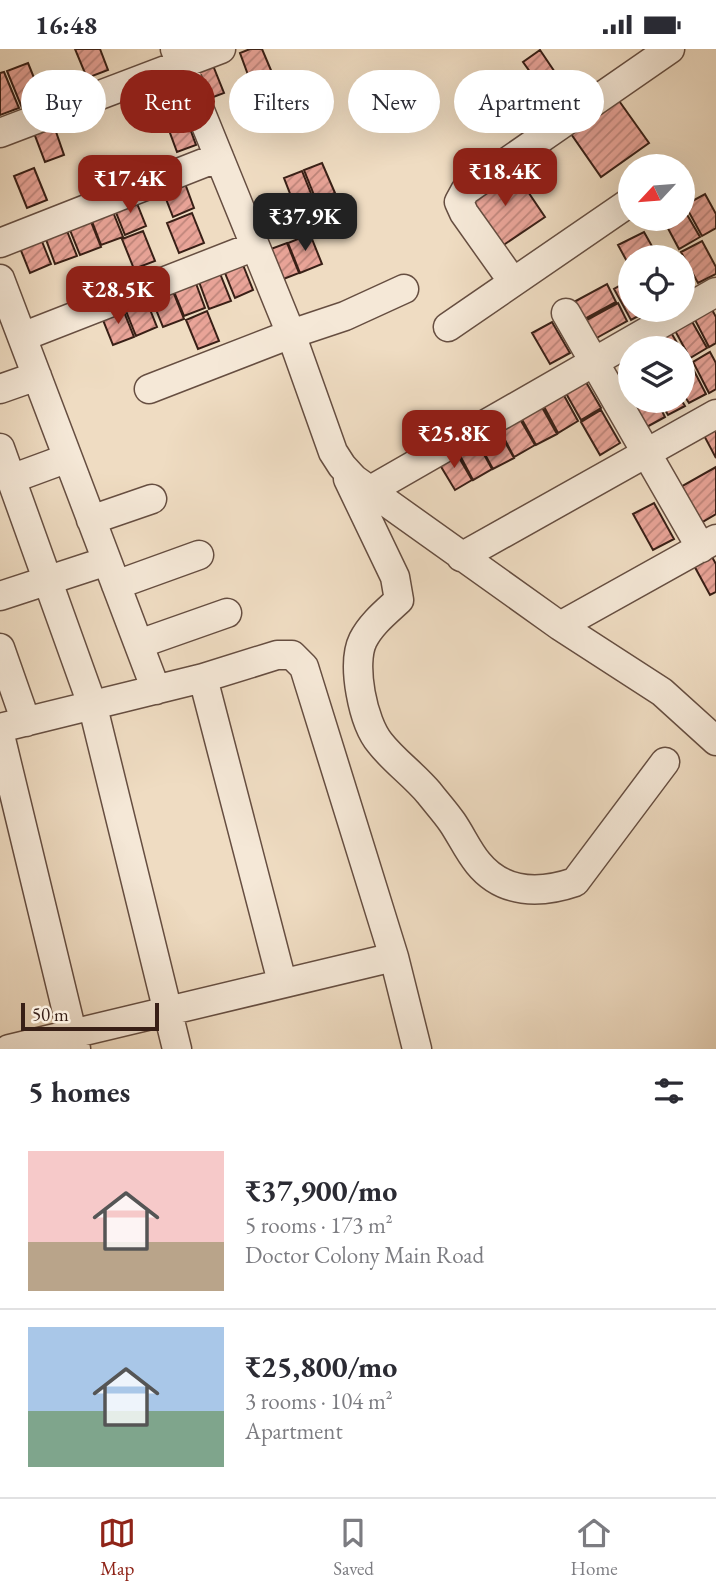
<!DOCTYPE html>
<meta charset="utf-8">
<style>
:root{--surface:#fff;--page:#f2f2f3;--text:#2b2b33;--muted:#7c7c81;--line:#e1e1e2;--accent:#8f2418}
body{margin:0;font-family:"EB Garamond",serif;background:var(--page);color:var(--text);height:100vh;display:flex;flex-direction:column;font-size:26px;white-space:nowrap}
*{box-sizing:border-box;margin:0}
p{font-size:23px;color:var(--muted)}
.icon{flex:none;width:38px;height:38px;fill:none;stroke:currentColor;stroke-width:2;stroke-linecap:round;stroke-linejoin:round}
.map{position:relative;height:1000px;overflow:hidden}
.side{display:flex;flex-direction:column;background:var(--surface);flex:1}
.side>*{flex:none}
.top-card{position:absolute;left:21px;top:21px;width:676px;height:63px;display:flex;gap:14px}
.needle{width:46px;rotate:244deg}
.buttons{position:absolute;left:618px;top:105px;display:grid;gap:14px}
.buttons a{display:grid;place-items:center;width:77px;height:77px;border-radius:50%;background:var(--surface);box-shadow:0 7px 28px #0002;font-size:35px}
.scale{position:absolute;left:21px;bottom:18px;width:138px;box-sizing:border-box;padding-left:7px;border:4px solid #381f16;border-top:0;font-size:19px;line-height:24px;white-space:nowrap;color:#381f16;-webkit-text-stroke:5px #f5e8d7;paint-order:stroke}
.price{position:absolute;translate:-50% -60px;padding:0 16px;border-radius:14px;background:var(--accent);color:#fff;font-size:23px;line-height:46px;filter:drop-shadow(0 2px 4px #0008)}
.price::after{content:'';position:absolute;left:50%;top:42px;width:21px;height:16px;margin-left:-10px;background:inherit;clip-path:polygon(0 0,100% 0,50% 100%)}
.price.selected{background:#222;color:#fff}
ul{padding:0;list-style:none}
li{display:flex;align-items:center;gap:21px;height:175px;padding:0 28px}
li+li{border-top:2px solid var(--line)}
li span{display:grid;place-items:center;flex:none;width:196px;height:140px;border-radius:0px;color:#555}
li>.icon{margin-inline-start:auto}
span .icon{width:84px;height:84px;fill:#fffc;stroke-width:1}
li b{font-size:30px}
h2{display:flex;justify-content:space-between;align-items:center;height:84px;padding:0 28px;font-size:30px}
.chip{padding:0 24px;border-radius:32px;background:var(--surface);box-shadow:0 7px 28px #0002;font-size:24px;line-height:63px}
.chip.selected{background:var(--accent);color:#fff}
.status{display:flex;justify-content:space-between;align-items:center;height:49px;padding:0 35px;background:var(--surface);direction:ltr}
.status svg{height:19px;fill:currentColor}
.menu{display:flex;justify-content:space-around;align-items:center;height:98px;border-top:2px solid var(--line);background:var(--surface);font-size:19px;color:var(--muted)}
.menu a{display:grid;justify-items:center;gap:4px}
.menu .selected{color:var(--accent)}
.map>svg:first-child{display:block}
.building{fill:url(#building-hatch);stroke:#381f16;stroke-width:2}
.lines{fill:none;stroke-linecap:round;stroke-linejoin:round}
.minor-casing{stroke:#664e41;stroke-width:31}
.minor{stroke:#f5e8d7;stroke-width:28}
</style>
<div class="status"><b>16:48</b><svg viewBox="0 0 49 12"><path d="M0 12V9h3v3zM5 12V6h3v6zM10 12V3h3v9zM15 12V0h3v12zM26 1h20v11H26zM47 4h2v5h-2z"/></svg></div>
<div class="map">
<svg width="716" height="1000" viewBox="0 0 716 1000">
<defs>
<pattern id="building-hatch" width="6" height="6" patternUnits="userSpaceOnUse" patternTransform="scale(1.75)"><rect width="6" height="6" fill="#e9a498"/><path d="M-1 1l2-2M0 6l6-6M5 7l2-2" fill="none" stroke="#be857b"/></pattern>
</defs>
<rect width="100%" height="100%" fill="#efdcc2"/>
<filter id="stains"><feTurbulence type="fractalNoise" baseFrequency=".00286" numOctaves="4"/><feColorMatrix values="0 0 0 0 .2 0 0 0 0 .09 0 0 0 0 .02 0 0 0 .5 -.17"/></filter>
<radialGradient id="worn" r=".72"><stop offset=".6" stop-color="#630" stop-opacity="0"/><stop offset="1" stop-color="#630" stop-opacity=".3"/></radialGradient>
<!-- building -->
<path class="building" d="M75 0H100L108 21 87 29Z
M250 0H262L273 26 251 34 240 4Z
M540 1 569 44 553 55 523 13Z
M28 14 43 51 22 59 7 22Z
M212 14 224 44 203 52 191 22Z
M4 23 19 59 0 66V24Z
M165 32 177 62 151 72 139 43Z
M617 49 649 94 601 128 569 82Z
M185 66 196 96 177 103 166 73Z
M54 77 64 106 45 113 34 84Z
M322 114 335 144 316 151 304 121Z
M34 119 47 151 27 159 14 127Z
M512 119 545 168 499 199 466 150Z
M302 122 314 152 296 160 284 129Z
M183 129 194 159 173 168 161 137Z
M705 145 716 165V179L702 187 685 156Z
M134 147 146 177 125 186 113 156Z
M682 157 700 188 679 200 663 170H682Z
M111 158 123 188 101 196 90 167Z
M192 164 204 194 179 204 167 174Z
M89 168 101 198 80 206 68 176Z
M65 177 77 207 55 215 44 185Z
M143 182 155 212 134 220 122 190Z
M644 183 658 208H630V218L618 196Z
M39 185 51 215 30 224 18 194Z
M310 185 322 215 300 224 288 194Z
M702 192 716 218V225L698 234 681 203Z
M287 194 299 224 281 231 268 201Z
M241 211 253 241 235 249 223 219Z
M219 222 231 252 209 260 198 230Z
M194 229 205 259 184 267 172 238Z
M630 231V261H650L631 271 614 240Z
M607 235 616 253 581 272 572 254Z
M172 240 184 270 163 278 151 248Z
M145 248 157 278 136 287 124 257Z
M618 254 627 272 593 291 583 273Z
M710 257 716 268V294L709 298 693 267Z
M122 258 134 288 113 296 101 266Z
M207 262 219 292 198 300 186 271Z
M690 269 707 299 690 309 673 278Z
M552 273 570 304 550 315 532 284Z
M669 280 680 299H657L652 289Z
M710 303 716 314V340L709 344 693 313Z
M690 314 706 345 689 354 682 343V318Z
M583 328 601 359 581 371 563 339Z
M561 341 578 372 558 384 541 352Z
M630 352H657L665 368 643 380Z
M660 352H682L685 357 668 366Z
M539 353 557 385 536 396 519 365Z
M601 361 620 394 600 406 581 373Z
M517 365 535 396 514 408 497 376Z
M716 370V409L700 379Z
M496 377 514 409 493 420 476 389Z
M475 389 492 420 473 431 456 399Z
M454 400 472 431 455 441 437 411Z
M716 418V465L699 475 679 439Z
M654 454 674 490 653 501 633 465Z
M708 501 716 515V543L710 546 691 511Z"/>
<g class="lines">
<!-- minor casing -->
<g class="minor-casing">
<path id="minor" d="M175 0 291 285 333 403 342 417 354 430 560 577 662 643 716 692
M0 84 221 0
M0 194 219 108
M0 230 156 641
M513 233 464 164 459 153 465 142 670 0
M566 264 701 499
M448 278 630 153
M22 288 255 197
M0 340 37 327
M149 340 291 285 345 267 404 240
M0 399 93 658 177 1000
M11 430 68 409
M348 430 395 528 399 551C386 563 371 575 363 591 351 615 363 674 380 694 394 712 414 726 429 744 436 753 445 763 452 773 461 786 468 802 478 814 503 845 540 845 575 833L665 713
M369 442 716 243
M91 471 152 450
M461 508 716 365
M116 536 199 506
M0 547 107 512
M560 577 716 490
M139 595 227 564
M0 599 26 673
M203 629 282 933
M0 679 203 629 277 606H292L304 618 394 908 417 1000
M0 686 76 1000
M9 1000 394 908"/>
</g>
<!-- minor -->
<use href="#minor" class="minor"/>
</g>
<rect width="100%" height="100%" filter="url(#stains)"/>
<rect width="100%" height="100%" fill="url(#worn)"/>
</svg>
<div class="buttons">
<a><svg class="needle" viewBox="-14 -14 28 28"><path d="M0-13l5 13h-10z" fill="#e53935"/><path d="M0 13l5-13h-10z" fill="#7c7c81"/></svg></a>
<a><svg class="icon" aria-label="locate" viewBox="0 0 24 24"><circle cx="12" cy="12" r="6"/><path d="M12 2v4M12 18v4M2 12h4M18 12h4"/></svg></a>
<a><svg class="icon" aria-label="layers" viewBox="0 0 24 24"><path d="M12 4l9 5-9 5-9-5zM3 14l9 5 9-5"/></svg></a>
</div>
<div class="scale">50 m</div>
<b class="price" style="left:505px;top:159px">₹18.4K</b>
<b class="price" style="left:130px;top:166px">₹17.4K</b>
<b class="price selected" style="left:305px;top:204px">₹37.9K</b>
<b class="price" style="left:118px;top:277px">₹28.5K</b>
<b class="price" style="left:454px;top:421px">₹25.8K</b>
<div class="top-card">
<a class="chip">Buy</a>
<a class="chip selected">Rent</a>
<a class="chip">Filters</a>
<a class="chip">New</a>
<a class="chip">Apartment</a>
</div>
</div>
<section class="side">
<h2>5 homes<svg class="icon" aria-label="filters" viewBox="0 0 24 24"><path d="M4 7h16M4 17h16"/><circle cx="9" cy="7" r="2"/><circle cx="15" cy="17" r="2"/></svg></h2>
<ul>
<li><span style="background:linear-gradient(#f6c9c9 65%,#b9a48a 0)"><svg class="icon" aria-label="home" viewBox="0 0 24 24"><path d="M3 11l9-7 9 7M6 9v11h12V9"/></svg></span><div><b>₹37,900/mo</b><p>5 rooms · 173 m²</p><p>Doctor Colony Main Road</p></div></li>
<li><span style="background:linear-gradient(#a9c7e8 60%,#7fa58c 0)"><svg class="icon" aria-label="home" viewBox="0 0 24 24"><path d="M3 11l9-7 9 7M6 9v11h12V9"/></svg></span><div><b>₹25,800/mo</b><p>3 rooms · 104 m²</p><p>Apartment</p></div></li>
</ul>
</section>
<nav class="menu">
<a class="selected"><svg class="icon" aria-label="map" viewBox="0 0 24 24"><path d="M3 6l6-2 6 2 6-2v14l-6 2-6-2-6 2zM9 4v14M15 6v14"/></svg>Map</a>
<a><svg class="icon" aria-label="saved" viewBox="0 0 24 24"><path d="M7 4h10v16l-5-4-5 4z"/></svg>Saved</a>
<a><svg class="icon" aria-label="home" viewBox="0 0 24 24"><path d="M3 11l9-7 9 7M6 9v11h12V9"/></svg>Home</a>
</nav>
